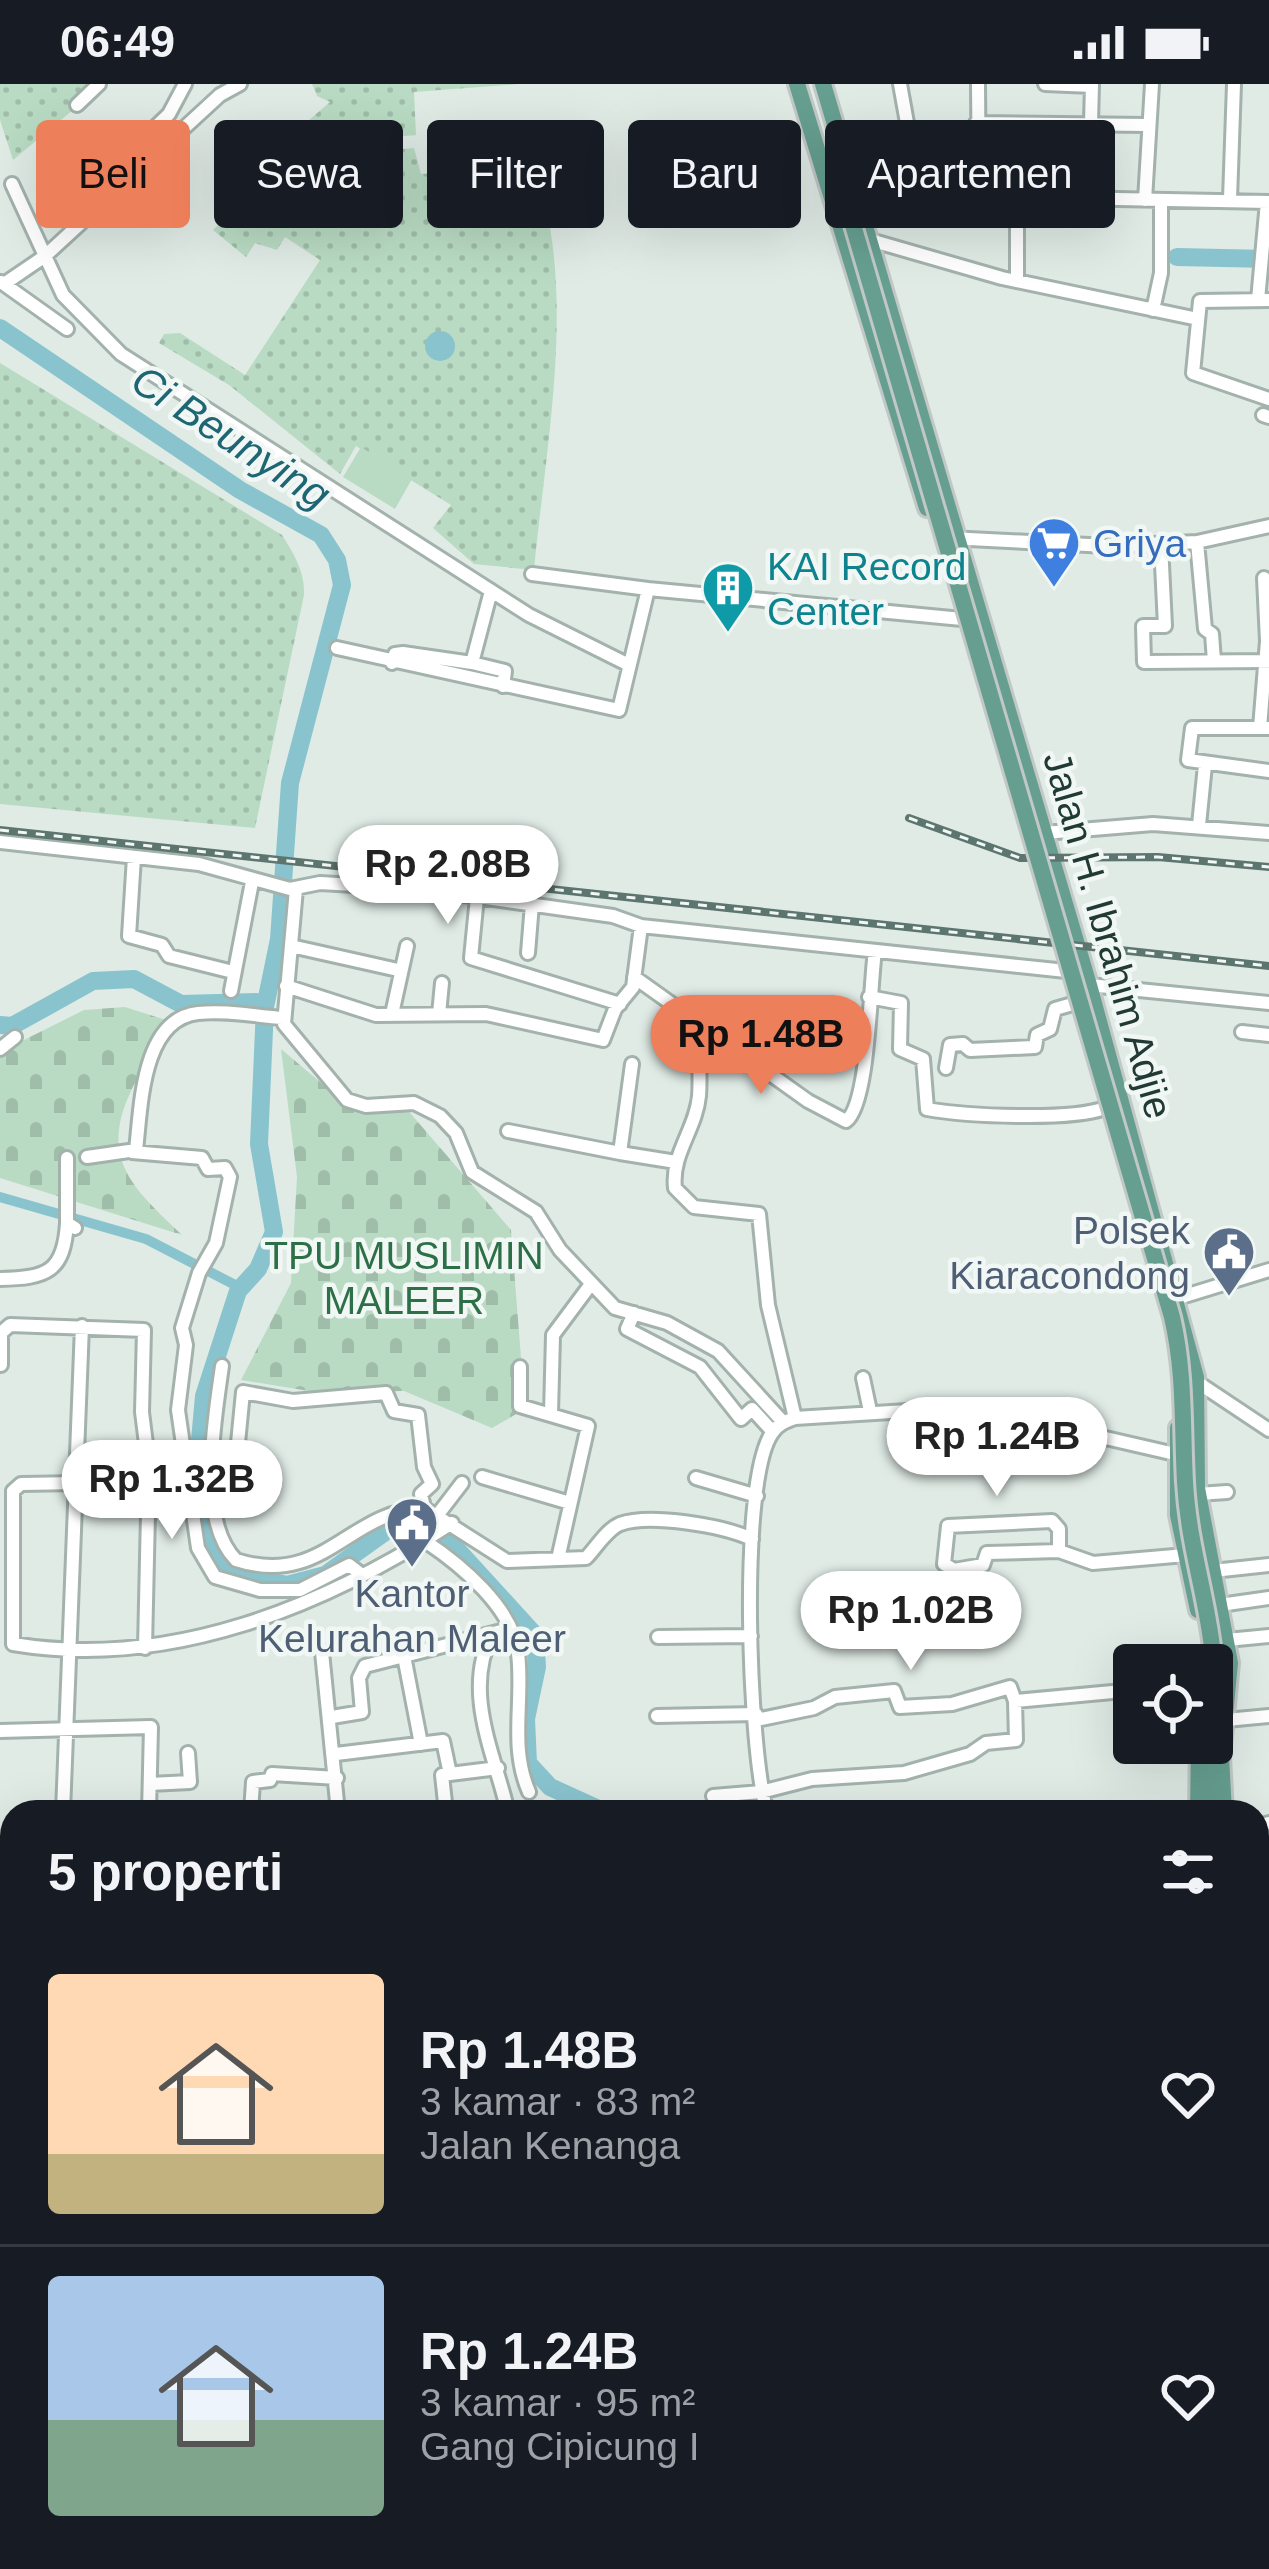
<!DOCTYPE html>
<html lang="id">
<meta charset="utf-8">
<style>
:root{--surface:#171b24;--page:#20242c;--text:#f1f3f6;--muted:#9ea1a6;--line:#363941;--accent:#ee7f5b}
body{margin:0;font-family:Helvetica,sans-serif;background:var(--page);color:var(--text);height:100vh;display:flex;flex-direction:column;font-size:45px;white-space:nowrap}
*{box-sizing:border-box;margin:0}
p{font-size:39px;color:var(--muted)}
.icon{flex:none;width:66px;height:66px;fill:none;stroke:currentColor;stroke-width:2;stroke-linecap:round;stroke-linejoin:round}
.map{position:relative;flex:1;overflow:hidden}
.side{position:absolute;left:0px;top:1716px;width:1269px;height:771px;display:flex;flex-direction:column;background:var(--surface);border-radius:36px 36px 0 0;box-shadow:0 12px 48px #0002}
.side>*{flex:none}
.guide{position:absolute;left:36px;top:36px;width:1197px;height:108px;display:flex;gap:24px}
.controls{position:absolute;left:1113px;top:1560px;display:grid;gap:24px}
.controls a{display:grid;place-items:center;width:120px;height:120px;border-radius:12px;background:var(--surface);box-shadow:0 12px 48px #0002;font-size:60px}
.price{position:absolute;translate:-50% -102px;padding:0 27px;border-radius:42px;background:#fff;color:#222;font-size:39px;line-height:78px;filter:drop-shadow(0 3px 6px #0008)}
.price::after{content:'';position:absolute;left:50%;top:72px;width:36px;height:27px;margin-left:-18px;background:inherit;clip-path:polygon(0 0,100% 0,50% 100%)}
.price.current{background:var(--accent);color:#111}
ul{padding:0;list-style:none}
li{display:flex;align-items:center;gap:36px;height:300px;padding:0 48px}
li+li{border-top:3px solid var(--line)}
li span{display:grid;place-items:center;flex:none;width:336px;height:240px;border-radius:12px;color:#555}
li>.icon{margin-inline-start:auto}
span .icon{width:144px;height:144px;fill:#fffc;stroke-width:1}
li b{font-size:51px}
h2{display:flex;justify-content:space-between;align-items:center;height:144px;padding:0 48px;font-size:51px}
.pill{padding:0 42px;border-radius:12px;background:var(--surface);box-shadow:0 12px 48px #0002;font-size:42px;line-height:108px}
.pill.current{background:var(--accent);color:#111}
.status{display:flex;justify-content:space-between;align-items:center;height:84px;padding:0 60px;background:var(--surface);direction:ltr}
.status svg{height:33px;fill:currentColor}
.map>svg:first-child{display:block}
.grass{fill:url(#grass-dots)}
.cemetery{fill:url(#cemetery-stones)}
.pitch{fill:#b9dbc3}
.water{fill:#89c4ce}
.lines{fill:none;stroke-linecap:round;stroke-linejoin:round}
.canal{stroke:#89c4ce;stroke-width:10}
.river{stroke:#89c4ce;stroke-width:18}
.minor-casing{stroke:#a3b2ad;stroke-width:18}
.major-casing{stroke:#c1c8c6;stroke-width:22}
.minor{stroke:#fff;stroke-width:12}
.major{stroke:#669f90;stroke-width:16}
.rail-casing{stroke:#5c766f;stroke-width:8}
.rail{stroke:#f1f7f4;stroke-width:3;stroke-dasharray:9;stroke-linecap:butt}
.major-bridge-casing{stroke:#c1c8c6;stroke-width:22;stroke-linecap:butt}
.major-bridge{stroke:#669f90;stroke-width:16}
.labels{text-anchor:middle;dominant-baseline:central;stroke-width:9;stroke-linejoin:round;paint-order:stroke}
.shop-label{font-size:39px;fill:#366cbe;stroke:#f1f7f4;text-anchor:start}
.culture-label{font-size:39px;fill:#0d838f;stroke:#f1f7f4;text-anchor:start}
.street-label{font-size:39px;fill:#213a34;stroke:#f1f7f4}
.service-label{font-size:39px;fill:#4e5e75;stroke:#f1f7f4;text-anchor:end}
.park-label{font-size:39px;fill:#2d7047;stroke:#f1f7f4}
.water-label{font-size:42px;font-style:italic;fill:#1e6674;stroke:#f1f7f4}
</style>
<div class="status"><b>06:49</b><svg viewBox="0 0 49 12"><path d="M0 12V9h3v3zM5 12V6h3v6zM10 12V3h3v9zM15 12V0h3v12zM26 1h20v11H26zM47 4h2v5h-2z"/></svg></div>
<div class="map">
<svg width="1269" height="2485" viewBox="0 0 1269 2485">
<defs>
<pattern id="grass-dots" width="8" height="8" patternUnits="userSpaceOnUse" patternTransform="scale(3)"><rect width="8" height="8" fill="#b9dbc3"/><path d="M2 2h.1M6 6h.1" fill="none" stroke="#9fbda8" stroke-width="1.8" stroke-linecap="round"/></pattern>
<pattern id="cemetery-stones" width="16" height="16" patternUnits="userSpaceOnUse" patternTransform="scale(3)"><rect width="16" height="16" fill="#b9dbc3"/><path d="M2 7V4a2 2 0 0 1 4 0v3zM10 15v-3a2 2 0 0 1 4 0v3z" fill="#9fbda8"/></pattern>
</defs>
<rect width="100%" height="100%" fill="#e0ebe6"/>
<!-- grass -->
<path class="grass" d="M0 0H104L13 76 0 36Z
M312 0H520L414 8 416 51 320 59 295 48 330 18 317 12Z
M414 64 421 90 535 83C578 208 546 357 534 486L474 480 433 444 451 421 356 362 340 390 229 301 159 259 164 250 180 249 245 291 320 176 285 153 277 166 255 159 246 173 213 146C295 67 303 74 414 64Z
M0 279 282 451C294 470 305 488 304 511L255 744 0 720Z"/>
<!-- cemetery -->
<path class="cemetery" d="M125 923 169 937C164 961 149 974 137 995 96 1071 128 1100 182 1151L0 1094V968L84 926Z
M281 965 339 1014 405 1023 511 1146 525 1325 492 1344 404 1307 315 1308 241 1296 291 1199 297 1093Z"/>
<!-- pitch -->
<path class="pitch" d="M361 363 412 395 395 425 343 393Z"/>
<!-- water -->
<path class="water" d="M425 262a15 15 0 1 1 30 0a15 15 0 1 1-30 0Z"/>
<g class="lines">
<!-- canal -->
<path class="canal" d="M0 1113 146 1155 241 1204"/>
<!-- river -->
<path class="river" d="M1177 173 1269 175
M0 244 240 406 321 451 337 476 342 501 290 699 279 855 265 923 259 1060 274 1148 258 1185 238 1207 204 1312 195 1411 208 1463 227 1488 287 1501 325 1491 395 1441 427 1440 452 1460 535 1551 537 1583 526 1635 528 1679 550 1703 605 1728
M0 941 12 942 93 897 134 895 181 920 256 918 265 923
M529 2475H550
M441 2485 448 2475"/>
<!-- minor casing -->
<g class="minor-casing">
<path id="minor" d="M900 0 920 111
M978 0 979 113
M1045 0 1092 2
M77 21 99 0
M976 39 1148 41
M1091 39 1092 0
M131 95 122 75 169 30 185 0
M12 100 63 211 121 270 529 531 627 580
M1017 113V197
M1230 115 1234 0
M1145 116 1152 0
M858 119 920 111 1269 118
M870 156 1002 194 1198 235
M1 198 67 245
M4 200 45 172 220 11 240 0
M1258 216 1267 118
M1269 216 1200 217 1193 289 1269 315
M1153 226 1161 189V116
M1263 331 1269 333
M949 454 1108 462 1197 458 1269 442
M1197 458 1205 545 1212 550 1214 577
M1161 460 1165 542H1143L1144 578 1269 577
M532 490 648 505
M491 507 472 579 505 587 503 602
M337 564 619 626 648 505 962 535
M392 579 395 570 403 569 472 579
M1260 644 1267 557 1264 494
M1269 644H1192L1188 676 1269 687
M1199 741 1205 681
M1044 749 1153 740 1269 749
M0 758 199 780 290 805 320 799 422 805 613 832 641 842 1066 887
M134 773 129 852 162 861 169 872 233 888
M296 805 284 940 347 1016 366 1022 414 1019 440 1032 456 1049 472 1088 536 1128 560 1166 615 1224 667 1239 718 1267 783 1338
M477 813 471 874 620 920
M291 862 398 886
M528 869 532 820
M634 893 808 1017 846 1037C869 1020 870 901 875 867
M1089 901 1269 919
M286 902 376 931 486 930 603 956 615 925 633 903 641 842
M231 907 252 798
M869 913 901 919 900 965 923 975 927 1025C966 1032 1070 1037 1105 1024
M392 930 407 862
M439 930 442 899
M688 934 704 931 865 951
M705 946C696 969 701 988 699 1012 696 1045 671 1070 675 1104L694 1123 759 1130 768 1221 795 1334
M1242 948 1269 951
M0 965 15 953
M632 980 620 1069 676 1078
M946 984 950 961 963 960 970 966 1035 963 1037 951 1050 945 1055 925 1076 919
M766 986 772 939
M508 1047 620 1069
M132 1068 202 1074 208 1085 225 1084 230 1093 216 1159 199 1189 182 1244 186 1261 178 1326 198 1464 215 1493 260 1506H300L349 1481 362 1491
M87 1073 136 1066C141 1025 141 935 198 929 226 926 255 932 283 934
M67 1074V1139L75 1144
M0 1195C47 1194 64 1188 67 1139
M1175 1215 1269 1186
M634 1229 627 1245 700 1283 741 1335 752 1325 773 1348
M1 1281V1249L10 1241 144 1246 142 1328 149 1384 145 1564
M222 1282C215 1333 196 1436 236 1476 323 1504 348 1427 424 1424
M520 1283V1322L588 1342 558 1475
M863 1294 870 1327
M1197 1298 1269 1346
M551 1330 553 1251 591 1200
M238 1359 243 1308 293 1317 386 1309 394 1327 418 1331 424 1383 432 1400 421 1410 424 1424 507 1477 586 1474C596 1464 606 1446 620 1440 650 1429 724 1442 752 1455
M482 1393 570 1419
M696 1394 757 1412
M78 1399 21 1400 13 1407V1560C168 1586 324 1523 452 1439
M1198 1410 1227 1408
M439 1429 462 1399
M425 1457C461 1481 513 1524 518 1569 524 1617 509 1662 529 1708
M1059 1467V1445L1052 1437 948 1442 944 1480 954 1486 983 1481 987 1469 1059 1467 1093 1479 1186 1471
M1213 1487 1269 1481
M1220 1521 1269 1514
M492 1550C462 1608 495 1671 508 1728
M658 1553 751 1552
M1227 1556 1269 1552
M322 1568 338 1728
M404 1572 421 1660
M1145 1578 1206 1579
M657 1632 756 1630
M332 1633 362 1628 359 1594 365 1582 509 1545
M756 1636 814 1624 835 1613 894 1607 900 1623 952 1620 1010 1603 1015 1617 1134 1606
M1226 1636 1269 1632
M0 1647 151 1643 149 1728
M336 1670 443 1657 450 1690
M150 1700 190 1698 188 1669
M713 1712 761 1708 812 1695 904 1689 970 1670 986 1659 1016 1656 1015 1617
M63 1728 82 1242
M251 1728 253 1698 270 1696 272 1690 337 1694
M446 1728 442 1691 498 1684
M767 1728C749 1668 738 1398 772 1349 778 1340 786 1337 795 1334L971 1323 1175 1370
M1257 1743 1269 1739
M1268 1785H1269
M0 1938 12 1941
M1257 1978 1269 1979
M0 1988 12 1990
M1257 2172 1269 2176
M0 2274H12
M0 2346 12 2348
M1257 2355 1269 2356
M1257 2405 1269 2410
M0 2461H12
M50 2475V2485
M120 2475 121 2485
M289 2475 321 2485
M381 2475 408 2485
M968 2475 969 2485
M213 2485 214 2475
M433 2485 438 2475
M451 2485 471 2475 539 2485
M549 2485 575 2475
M680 2485 682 2475
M1046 2485H1059"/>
</g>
<!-- major casing -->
<g class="major-casing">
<path id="major" d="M797 0 927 424
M823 0 1089 901 1196 1293 1197 1404 1230 1579 1221 1673 1224 1728
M1178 1344V1431L1198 1526
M1210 1659V1728
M1198 1728 1199 1659
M0 1800 12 1804
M1173 2475V2485
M1192 2475 1193 2485"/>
</g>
<!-- minor -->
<use href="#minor" class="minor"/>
<!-- major -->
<use href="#major" class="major"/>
<!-- rail casing -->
<g class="rail-casing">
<path id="rail" d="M909 734 1020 774 1158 773 1269 783
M0 746 1269 882"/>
</g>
<!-- rail -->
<use href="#rail" class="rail"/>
<!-- major-bridge casing -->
<g class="major-bridge-casing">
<path id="major-bridge" d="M851 134 1172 1233C1185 1289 1182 1341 1185 1398 1190 1488 1224 1549 1212 1645"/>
</g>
<!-- major-bridge -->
<use href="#major-bridge" class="major-bridge"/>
</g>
<!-- icons -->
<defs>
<g id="supermarket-pin" transform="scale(2.7)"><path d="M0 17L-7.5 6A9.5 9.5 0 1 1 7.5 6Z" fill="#3f7fe0" stroke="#f1f7f4"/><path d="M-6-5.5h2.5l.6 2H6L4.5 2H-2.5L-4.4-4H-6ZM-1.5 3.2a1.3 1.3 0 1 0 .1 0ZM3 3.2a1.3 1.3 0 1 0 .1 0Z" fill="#fff"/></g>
<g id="building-pin" transform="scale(2.7)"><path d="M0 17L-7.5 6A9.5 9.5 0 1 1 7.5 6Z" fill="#0f9aa8" stroke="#f1f7f4"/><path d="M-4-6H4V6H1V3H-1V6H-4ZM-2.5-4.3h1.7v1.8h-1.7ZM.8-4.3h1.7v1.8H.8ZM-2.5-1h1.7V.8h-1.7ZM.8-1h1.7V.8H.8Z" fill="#fff"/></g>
<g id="civic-pin" transform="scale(2.7)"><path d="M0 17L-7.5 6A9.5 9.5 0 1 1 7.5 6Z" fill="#5c6f8a" stroke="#f1f7f4"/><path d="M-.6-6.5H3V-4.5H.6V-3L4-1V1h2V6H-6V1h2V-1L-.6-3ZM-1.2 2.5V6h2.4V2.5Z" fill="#fff"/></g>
</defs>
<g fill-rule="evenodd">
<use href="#supermarket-pin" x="1054" y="459"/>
<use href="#building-pin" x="728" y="504"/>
<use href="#civic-pin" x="1229" y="1168"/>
<use href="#civic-pin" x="412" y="1439"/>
</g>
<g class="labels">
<!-- shop labels -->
<g class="shop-label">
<text x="1093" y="459">Griya</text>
</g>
<!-- culture labels -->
<g class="culture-label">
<text x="767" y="482">KAI Record<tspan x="767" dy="45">Center</tspan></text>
</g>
<!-- street labels -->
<g class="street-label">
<text transform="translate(1108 851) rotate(74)">Jalan H. Ibrahim Adjie</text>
</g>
<!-- service labels -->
<g class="service-label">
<text x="1190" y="1146">Polsek<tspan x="1190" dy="45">Kiaracondong</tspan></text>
<text x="412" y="1509" text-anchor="middle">Kantor<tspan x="412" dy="45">Kelurahan Maleer</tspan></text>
</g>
<!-- park labels -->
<g class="park-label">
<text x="404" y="1171">TPU MUSLIMIN<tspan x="404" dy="45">MALEER</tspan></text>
</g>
<!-- water labels -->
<g class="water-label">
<text transform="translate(231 353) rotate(33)">Ci Beunying</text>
</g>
</g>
</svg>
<div class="controls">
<a><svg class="icon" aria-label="locate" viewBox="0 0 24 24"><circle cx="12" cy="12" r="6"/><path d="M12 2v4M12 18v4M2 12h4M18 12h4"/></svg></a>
</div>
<b class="price" style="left:448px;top:843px">Rp 2.08B</b>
<b class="price current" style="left:761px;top:1013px">Rp 1.48B</b>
<b class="price" style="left:997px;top:1415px">Rp 1.24B</b>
<b class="price" style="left:172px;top:1458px">Rp 1.32B</b>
<b class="price" style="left:911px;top:1589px">Rp 1.02B</b>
<div class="guide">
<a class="pill current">Beli</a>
<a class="pill">Sewa</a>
<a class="pill">Filter</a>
<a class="pill">Baru</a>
<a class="pill">Apartemen</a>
</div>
<section class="side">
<h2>5 properti<svg class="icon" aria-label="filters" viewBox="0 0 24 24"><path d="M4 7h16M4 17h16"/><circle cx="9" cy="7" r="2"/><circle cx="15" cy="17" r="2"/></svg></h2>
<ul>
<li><span style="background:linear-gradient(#ffd9b3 75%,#c2b280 0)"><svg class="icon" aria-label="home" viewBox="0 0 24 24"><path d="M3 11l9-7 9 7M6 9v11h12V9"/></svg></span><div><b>Rp 1.48B</b><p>3 kamar · 83 m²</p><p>Jalan Kenanga</p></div><svg class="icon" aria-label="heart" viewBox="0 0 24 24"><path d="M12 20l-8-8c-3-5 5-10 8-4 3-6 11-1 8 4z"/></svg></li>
<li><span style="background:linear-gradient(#a9c7e8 60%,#7fa58c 0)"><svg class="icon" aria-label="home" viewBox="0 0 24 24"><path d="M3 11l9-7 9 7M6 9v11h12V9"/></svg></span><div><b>Rp 1.24B</b><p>3 kamar · 95 m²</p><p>Gang Cipicung I</p></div><svg class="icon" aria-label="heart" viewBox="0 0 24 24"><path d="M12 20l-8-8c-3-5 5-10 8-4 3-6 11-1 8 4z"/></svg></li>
</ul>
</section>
</div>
